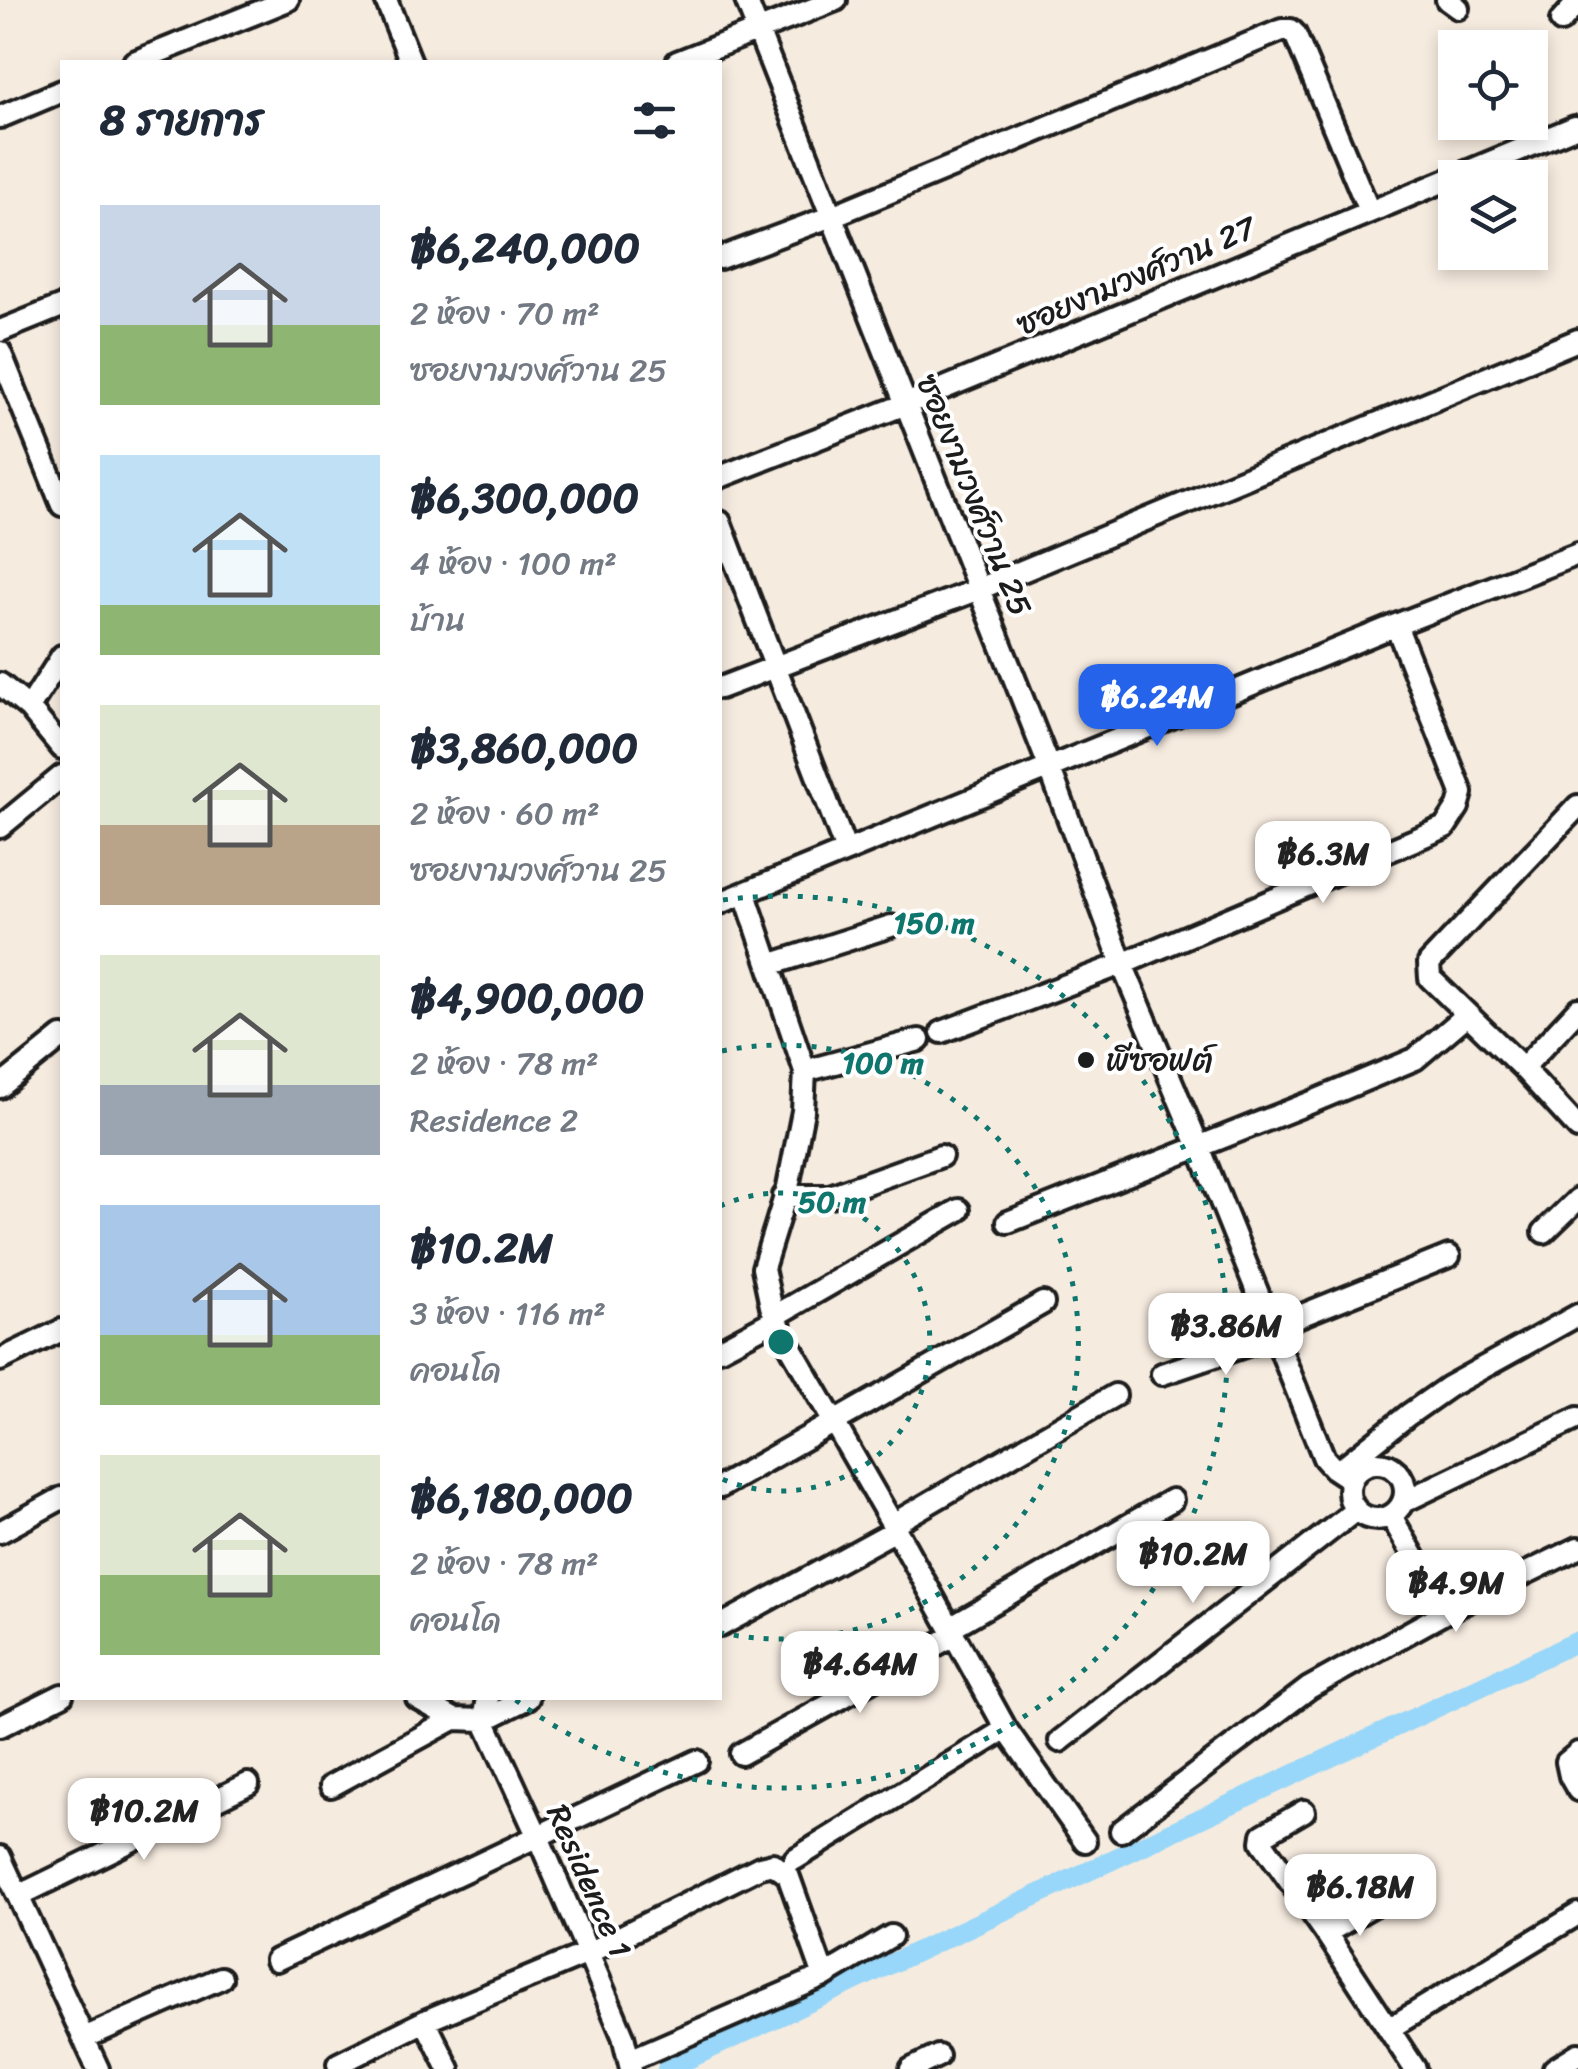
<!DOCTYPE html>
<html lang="th">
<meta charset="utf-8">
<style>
:root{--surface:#fff;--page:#f6f6f7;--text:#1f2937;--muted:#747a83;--accent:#2563eb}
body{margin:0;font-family:Sriracha,"Playpen Sans Thai",sans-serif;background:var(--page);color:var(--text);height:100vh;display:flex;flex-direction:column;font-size:38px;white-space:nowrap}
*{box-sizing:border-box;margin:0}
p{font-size:32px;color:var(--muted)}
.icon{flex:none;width:55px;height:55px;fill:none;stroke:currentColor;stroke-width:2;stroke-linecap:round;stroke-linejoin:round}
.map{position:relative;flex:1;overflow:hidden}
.details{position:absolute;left:60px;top:60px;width:662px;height:1640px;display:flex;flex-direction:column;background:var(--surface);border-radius:0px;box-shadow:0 5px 15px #0003}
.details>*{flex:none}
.controls{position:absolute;left:1438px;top:30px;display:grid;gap:20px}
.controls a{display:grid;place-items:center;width:110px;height:110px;border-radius:0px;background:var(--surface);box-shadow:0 5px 15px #0003;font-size:50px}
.price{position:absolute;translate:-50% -85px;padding:0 22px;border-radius:20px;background:#fff;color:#222;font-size:32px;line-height:65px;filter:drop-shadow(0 2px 5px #0008)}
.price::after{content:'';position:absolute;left:50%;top:60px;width:30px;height:22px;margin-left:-15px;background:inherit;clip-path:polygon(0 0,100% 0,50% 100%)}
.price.selected{background:var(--accent);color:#fff}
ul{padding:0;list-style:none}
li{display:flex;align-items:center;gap:30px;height:250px;padding:0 40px}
li span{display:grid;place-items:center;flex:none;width:280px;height:200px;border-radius:0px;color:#555}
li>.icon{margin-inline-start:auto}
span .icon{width:120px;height:120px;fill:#fffc;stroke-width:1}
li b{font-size:42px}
h2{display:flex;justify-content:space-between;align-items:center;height:120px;padding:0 40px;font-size:42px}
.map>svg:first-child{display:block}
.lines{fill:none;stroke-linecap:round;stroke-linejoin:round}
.canal{stroke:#98d7f9;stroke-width:20}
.minor-casing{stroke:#1c1c1c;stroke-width:28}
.minor{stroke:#fff;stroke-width:20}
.ring{fill:none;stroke:#0f766e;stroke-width:5;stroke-dasharray:5 10}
.poi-dot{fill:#1c1c1c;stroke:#fff;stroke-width:4}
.labels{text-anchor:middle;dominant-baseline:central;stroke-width:8;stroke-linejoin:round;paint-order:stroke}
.street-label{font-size:32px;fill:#1c1c1c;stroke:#fff}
.poi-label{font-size:32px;fill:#1c1c1c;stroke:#fff;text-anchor:start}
.centre{fill:#0f766e;stroke:#fff;stroke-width:5}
.ring-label{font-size:30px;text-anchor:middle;font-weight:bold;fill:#0f766e;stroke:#fff;stroke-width:8;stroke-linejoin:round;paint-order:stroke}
</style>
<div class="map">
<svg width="1578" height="2069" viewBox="0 0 1578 2069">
<rect width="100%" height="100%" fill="#f6ebdf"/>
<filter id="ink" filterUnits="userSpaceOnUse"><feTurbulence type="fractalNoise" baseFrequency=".01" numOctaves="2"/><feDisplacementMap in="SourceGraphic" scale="20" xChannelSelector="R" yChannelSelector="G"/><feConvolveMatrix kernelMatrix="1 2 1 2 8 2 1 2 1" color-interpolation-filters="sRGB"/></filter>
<g filter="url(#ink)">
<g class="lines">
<!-- canal -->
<path class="canal" d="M667 2069 1578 1641"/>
<!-- minor casing -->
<g class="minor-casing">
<path id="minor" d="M386 0 411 62
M746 0 1049 766 1122 964 1199 1147 1324 1458 1333 1468 1351 1480
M1447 0 1458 8
M1561 21 1578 2
M134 62 288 0
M677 62 836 0
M0 117 62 91
M720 258 832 216 1282 30H1291L1295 34 1369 211
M0 331 62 306
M0 352 62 505
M720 477 906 404 1575 127
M720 522 846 851
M0 684 29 708 62 748
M720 688 979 589 1578 340
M29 708 62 656
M1578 806 1429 963 1430 978 1523 1068 1578 1128
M0 827 62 776
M745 894 805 1071 803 1111 788 1187 763 1268 771 1306 782 1332 896 1530 1006 1729 1085 1841
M720 903 1396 625 1578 554
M769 965 891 926
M942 1032 1122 964 1445 827 1458 807 1462 793 1396 625
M1523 1068 1578 1009
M805 1071 919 1040
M0 1087 62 1037
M784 1196H830L941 1156
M1008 1222 1317 1100 1415 1059 1467 1015
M1544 1232 1578 1199
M775 1316 959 1210
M1270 1328 1449 1256
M720 1349 776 1319
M0 1360 62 1330
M1162 1374 1274 1336
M1349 1491a28 28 0 1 1 56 0a28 28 0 1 1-56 0Z
M1338 1471 1408 1415 1448 1387 1578 1315
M720 1487 1043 1303
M1403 1502 1578 1418
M1391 1516 1446 1612 1578 1548
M893 1524 1115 1395
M0 1532 62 1498
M720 1626 896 1530
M950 1628 1172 1500
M417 1698 454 1719 484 1720
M488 1698 484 1720 538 1837 588 1953 623 2036 631 2069
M484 1720 528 1698
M0 1726 62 1695
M1060 1741 1356 1510
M1578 1753 1567 1762 1570 1776 1578 1790
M741 1754 954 1635
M331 1786 454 1719
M1304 1811 1263 1835 1262 1842 1326 1933 1415 2069
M1121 1831 1309 1688 1446 1612
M0 1857 98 2069
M795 1859 1006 1729
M18 1896 248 1784
M1326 1933 1403 1888
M276 1960 697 1761
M425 2021 449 2069
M1390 2028 1578 1914
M84 2038 221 1978
M630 2060 824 1976 891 1936
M338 2064 425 2021 588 1953 760 1867 773 1864 788 1875 824 1976
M911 2069 938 2056
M1554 2069 1578 2054"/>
</g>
<!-- minor -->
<use href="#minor" class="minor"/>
</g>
</g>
<!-- distance rings -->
<g class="ring">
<path d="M720 1206A149 149 0 1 1 720 1478"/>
<path d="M722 1051A297 297 0 1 1 722 1633"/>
<path d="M723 900A446 446 0 1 1 513 1698"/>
</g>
<!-- markers -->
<circle class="poi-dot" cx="1086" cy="1060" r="10"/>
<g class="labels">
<!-- street labels -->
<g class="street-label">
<text transform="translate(1136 276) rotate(-23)">ซอยงามวงศ์วาน 27</text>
<text transform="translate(974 495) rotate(68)">ซอยงามวงศ์วาน 25</text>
<text transform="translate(589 1881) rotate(66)">Residence 1</text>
</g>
<!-- poi labels -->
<g class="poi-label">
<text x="1106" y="1060">พีซอฟต์</text>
</g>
</g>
<circle cx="781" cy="1342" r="15" class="centre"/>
<g class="ring-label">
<text x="934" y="933">150 m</text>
<text x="883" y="1073">100 m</text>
<text x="832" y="1212">50 m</text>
</g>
</svg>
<div class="controls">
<a><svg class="icon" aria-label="locate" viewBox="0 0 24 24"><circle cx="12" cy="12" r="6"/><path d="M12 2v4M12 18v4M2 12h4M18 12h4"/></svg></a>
<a><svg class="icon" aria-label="layers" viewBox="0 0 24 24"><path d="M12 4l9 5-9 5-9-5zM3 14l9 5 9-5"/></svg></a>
</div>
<b class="price selected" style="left:1157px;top:749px">฿6.24M</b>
<b class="price" style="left:1323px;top:906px">฿6.3M</b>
<b class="price" style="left:1226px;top:1378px">฿3.86M</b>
<b class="price" style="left:1193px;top:1606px">฿10.2M</b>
<b class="price" style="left:1456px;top:1635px">฿4.9M</b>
<b class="price" style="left:860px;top:1716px">฿4.64M</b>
<b class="price" style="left:144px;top:1863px">฿10.2M</b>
<b class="price" style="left:1360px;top:1939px">฿6.18M</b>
<section class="details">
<h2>8 รายการ<svg class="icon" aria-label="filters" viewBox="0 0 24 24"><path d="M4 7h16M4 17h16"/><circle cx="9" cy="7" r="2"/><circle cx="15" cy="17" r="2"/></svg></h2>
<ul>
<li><span style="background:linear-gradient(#c9d6e8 60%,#8fb573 0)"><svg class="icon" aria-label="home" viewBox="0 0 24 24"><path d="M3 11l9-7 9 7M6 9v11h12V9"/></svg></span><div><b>฿6,240,000</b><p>2 ห้อง · 70 m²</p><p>ซอยงามวงศ์วาน 25</p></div></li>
<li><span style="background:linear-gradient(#bfe0f5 75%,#8fb573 0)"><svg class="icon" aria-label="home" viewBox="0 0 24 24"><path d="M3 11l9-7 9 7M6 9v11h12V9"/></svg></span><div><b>฿6,300,000</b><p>4 ห้อง · 100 m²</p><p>บ้าน</p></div></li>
<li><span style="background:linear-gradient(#dfe7d0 60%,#b9a48a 0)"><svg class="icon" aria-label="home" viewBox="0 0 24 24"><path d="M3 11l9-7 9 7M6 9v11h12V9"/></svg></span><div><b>฿3,860,000</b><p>2 ห้อง · 60 m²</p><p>ซอยงามวงศ์วาน 25</p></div></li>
<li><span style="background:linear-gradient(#dfe7d0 65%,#9aa5b1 0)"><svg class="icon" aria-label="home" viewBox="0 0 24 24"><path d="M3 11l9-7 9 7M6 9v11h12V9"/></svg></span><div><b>฿4,900,000</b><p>2 ห้อง · 78 m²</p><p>Residence 2</p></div></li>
<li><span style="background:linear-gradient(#a9c7e8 65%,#8fb573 0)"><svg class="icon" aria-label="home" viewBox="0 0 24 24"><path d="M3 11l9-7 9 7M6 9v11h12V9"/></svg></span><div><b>฿10.2M</b><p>3 ห้อง · 116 m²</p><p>คอนโด</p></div></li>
<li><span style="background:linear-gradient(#dfe7d0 60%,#8fb573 0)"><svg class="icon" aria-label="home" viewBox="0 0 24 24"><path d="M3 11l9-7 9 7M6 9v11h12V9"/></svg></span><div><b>฿6,180,000</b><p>2 ห้อง · 78 m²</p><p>คอนโด</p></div></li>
</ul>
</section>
</div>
